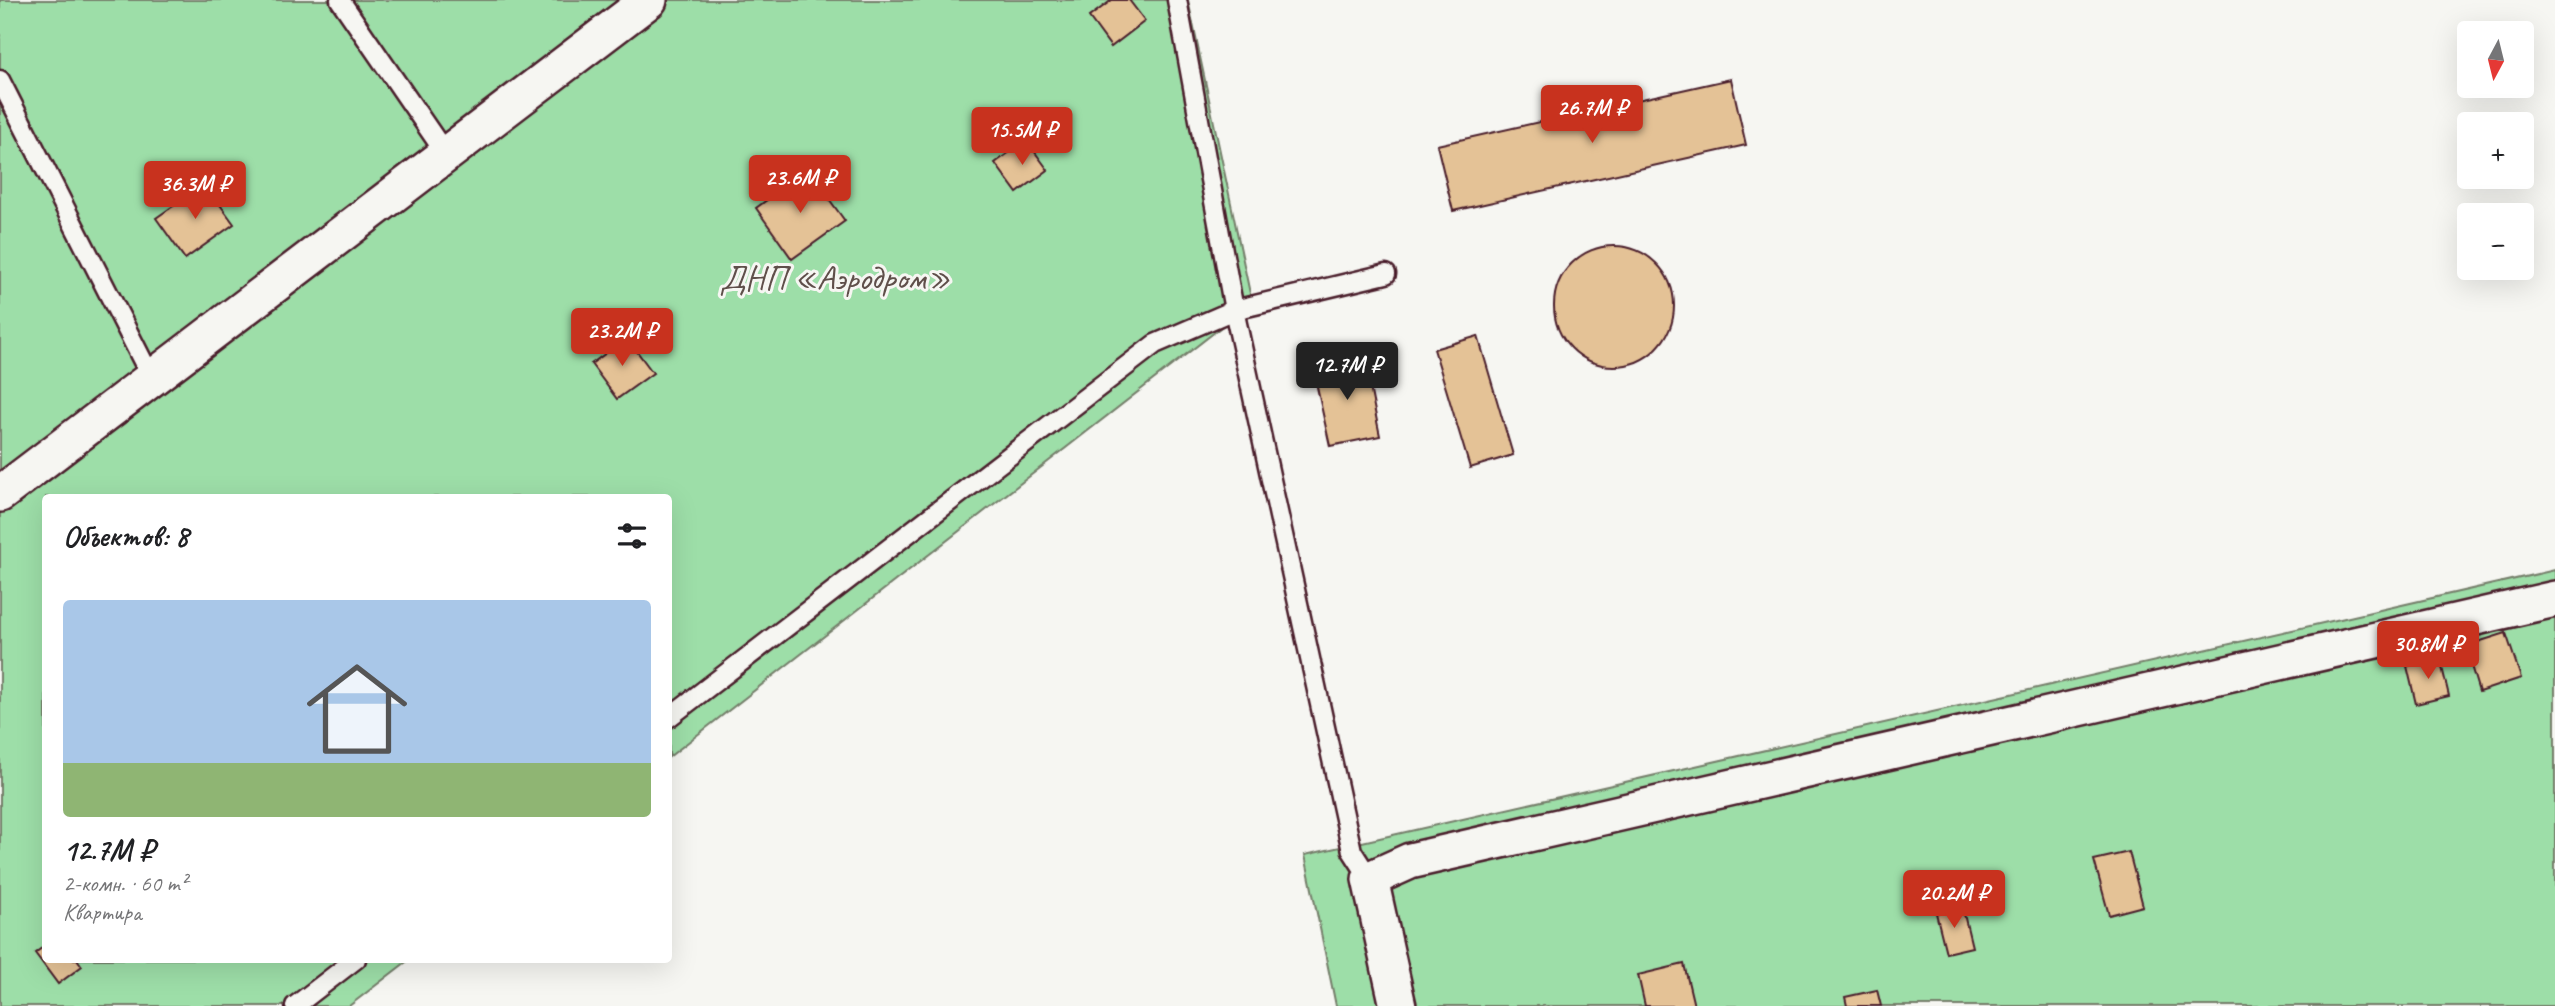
<!DOCTYPE html>
<html lang="ru">
<meta charset="utf-8">
<style>
:root{--surface:#fff;--page:#f6f6f6;--text:#202124;--muted:#757577;--line:#e0e0e0;--accent:#c8321e}
body{margin:0;font-family:Caveat,sans-serif;background:var(--page);color:var(--text);height:100vh;display:flex;flex-direction:column;font-size:26px;white-space:nowrap}
*{box-sizing:border-box;margin:0}
p{font-size:23px;color:var(--muted)}
.icon{flex:none;width:38px;height:38px;fill:none;stroke:currentColor;stroke-width:2;stroke-linecap:round;stroke-linejoin:round}
.map{position:relative;flex:1;overflow:hidden}
.drawer{position:absolute;left:42px;top:494px;width:630px;height:469px;display:flex;flex-direction:column;background:var(--surface);border-radius:7px;box-shadow:0 7px 28px #0002}
.drawer>*{flex:none}
.needle{width:46px;rotate:187deg}
.controls{position:absolute;left:2457px;top:21px;display:grid;gap:14px}
.controls a{display:grid;place-items:center;width:77px;height:77px;border-radius:7px;background:var(--surface);box-shadow:0 7px 28px #0002;font-size:35px}
.price{position:absolute;translate:-50% -60px;padding:0 16px;border-radius:7px;background:var(--accent);color:#fff;font-size:23px;line-height:46px;filter:drop-shadow(0 2px 4px #0008)}
.price::after{content:'';position:absolute;left:50%;top:42px;width:21px;height:16px;margin-left:-10px;background:inherit;clip-path:polygon(0 0,100% 0,50% 100%)}
.price.active{background:#222;color:#fff}
ul{padding:0;list-style:none}
li{display:grid;align-content:center;gap:14px;height:371px;padding:0 21px}
li+li{border-top:2px solid var(--line)}
li span{display:grid;place-items:center;height:217px;border-radius:7px;color:#555}
li>.icon{margin-inline-start:auto}
span .icon{width:126px;height:126px;fill:#fffc;stroke-width:1}
li b{font-size:30px}
h2{display:flex;justify-content:space-between;align-items:center;height:84px;padding:0 21px;font-size:30px}
.map>svg:first-child{display:block}
.green{fill:#9ddea8;stroke:#747e6a;stroke-width:2}
.building{fill:#e4c296;stroke:#4a1f2b;stroke-width:2}
.lines{fill:none;stroke-linecap:round;stroke-linejoin:round}
.service-casing{stroke:#4a1f2b;stroke-width:23}
.minor-casing{stroke:#4a1f2b;stroke-width:40}
.service{stroke:#f6f6f2;stroke-width:18}
.minor{stroke:#f6f6f2;stroke-width:35}
.labels{text-anchor:middle;dominant-baseline:central;stroke-width:6;stroke-linejoin:round;paint-order:stroke}
.park-label{font-size:35px;fill:#5f4f4a;stroke:#f6f6f2}
</style>
<div class="map">
<svg width="2555" height="1006" viewBox="0 0 2555 1006">
<rect width="100%" height="100%" fill="#f6f6f2"/>
<filter id="ink" filterUnits="userSpaceOnUse"><feTurbulence type="fractalNoise" baseFrequency=".0143" numOctaves="2"/><feDisplacementMap in="SourceGraphic" scale="14" xChannelSelector="R" yChannelSelector="G"/><feConvolveMatrix kernelMatrix="1 2 1 2 8 2 1 2 1" color-interpolation-filters="sRGB"/></filter>
<g filter="url(#ink)">
<!-- green -->
<path class="green" d="M0 0H1188L1252 303 669 757 668 497H46V959H410L349 1006H0Z
M2555 570V1006H1336L1305 855Z"/>
<!-- building -->
<path class="building" d="M1112 0H1129L1145 21 1111 47 1089 17Z
M1731 79 1746 145 1453 211 1437 145Z
M1026 140 1048 170 1017 193 995 163Z
M808 170 845 221 792 259 756 208Z
M205 184 234 224 185 259 156 218Z
M1554 306a60 60 0 1 1 120 0a60 60 0 1 1-120 0Z
M1478 336 1513 455 1470 468 1434 349Z
M627 338 653 373 617 399 591 364Z
M1364 358 1380 436 1330 446 1313 369Z
M2506 633 2521 678 2479 692 2465 646Z
M2440 659 2449 696 2416 704 2407 666Z
M2129 852 2143 906 2109 915 2094 860Z
M1962 906 1972 947 1946 953 1936 913Z
M46 945V959H77L82 966 58 984 35 953Z
M1684 964 1694 1006H1645L1638 975Z
M1877 990 1881 1006H1847L1845 997Z"/>
<g class="lines">
<!-- service casing -->
<g class="service-casing">
<path id="service" d="M340 0 445 153
M0 80 151 377
M668 718 1155 344 1234 310 1177 0
M1370 879 1352 851 1234 310 1386 274
M295 1006 356 959"/>
</g>
<!-- minor casing -->
<g class="minor-casing">
<path id="minor" d="M0 494 649 0
M1398 1006 1370 879 1410 861 2555 599"/>
</g>
<!-- service -->
<use href="#service" class="service"/>
<!-- minor -->
<use href="#minor" class="minor"/>
</g>
</g>
<g class="labels">
<!-- park labels -->
<g class="park-label">
<text x="835" y="277">ДНП «Аэродром»</text>
</g>
</g>
</svg>
<div class="controls">
<a><svg class="needle" viewBox="-14 -14 28 28"><path d="M0-13l5 13h-10z" fill="#e53935"/><path d="M0 13l5-13h-10z" fill="#757577"/></svg></a>
<a>+</a>
<a>−</a>
</div>
<b class="price" style="left:1592px;top:145px">26.7M ₽</b>
<b class="price" style="left:1022px;top:167px">15.5M ₽</b>
<b class="price" style="left:800px;top:215px">23.6M ₽</b>
<b class="price" style="left:195px;top:221px">36.3M ₽</b>
<b class="price" style="left:622px;top:368px">23.2M ₽</b>
<b class="price active" style="left:1347px;top:402px">12.7M ₽</b>
<b class="price" style="left:2428px;top:681px">30.8M ₽</b>
<b class="price" style="left:1954px;top:930px">20.2M ₽</b>
<section class="drawer">
<h2>Объектов: 8<svg class="icon" aria-label="filters" viewBox="0 0 24 24"><path d="M4 7h16M4 17h16"/><circle cx="9" cy="7" r="2"/><circle cx="15" cy="17" r="2"/></svg></h2>
<ul>
<li><span style="background:linear-gradient(#a9c7e8 75%,#8fb573 0)"><svg class="icon" aria-label="home" viewBox="0 0 24 24"><path d="M3 11l9-7 9 7M6 9v11h12V9"/></svg></span><div><b>12.7M ₽</b><p>2-комн. · 60 m²</p><p>Квартира</p></div></li>
</ul>
</section>
</div>
